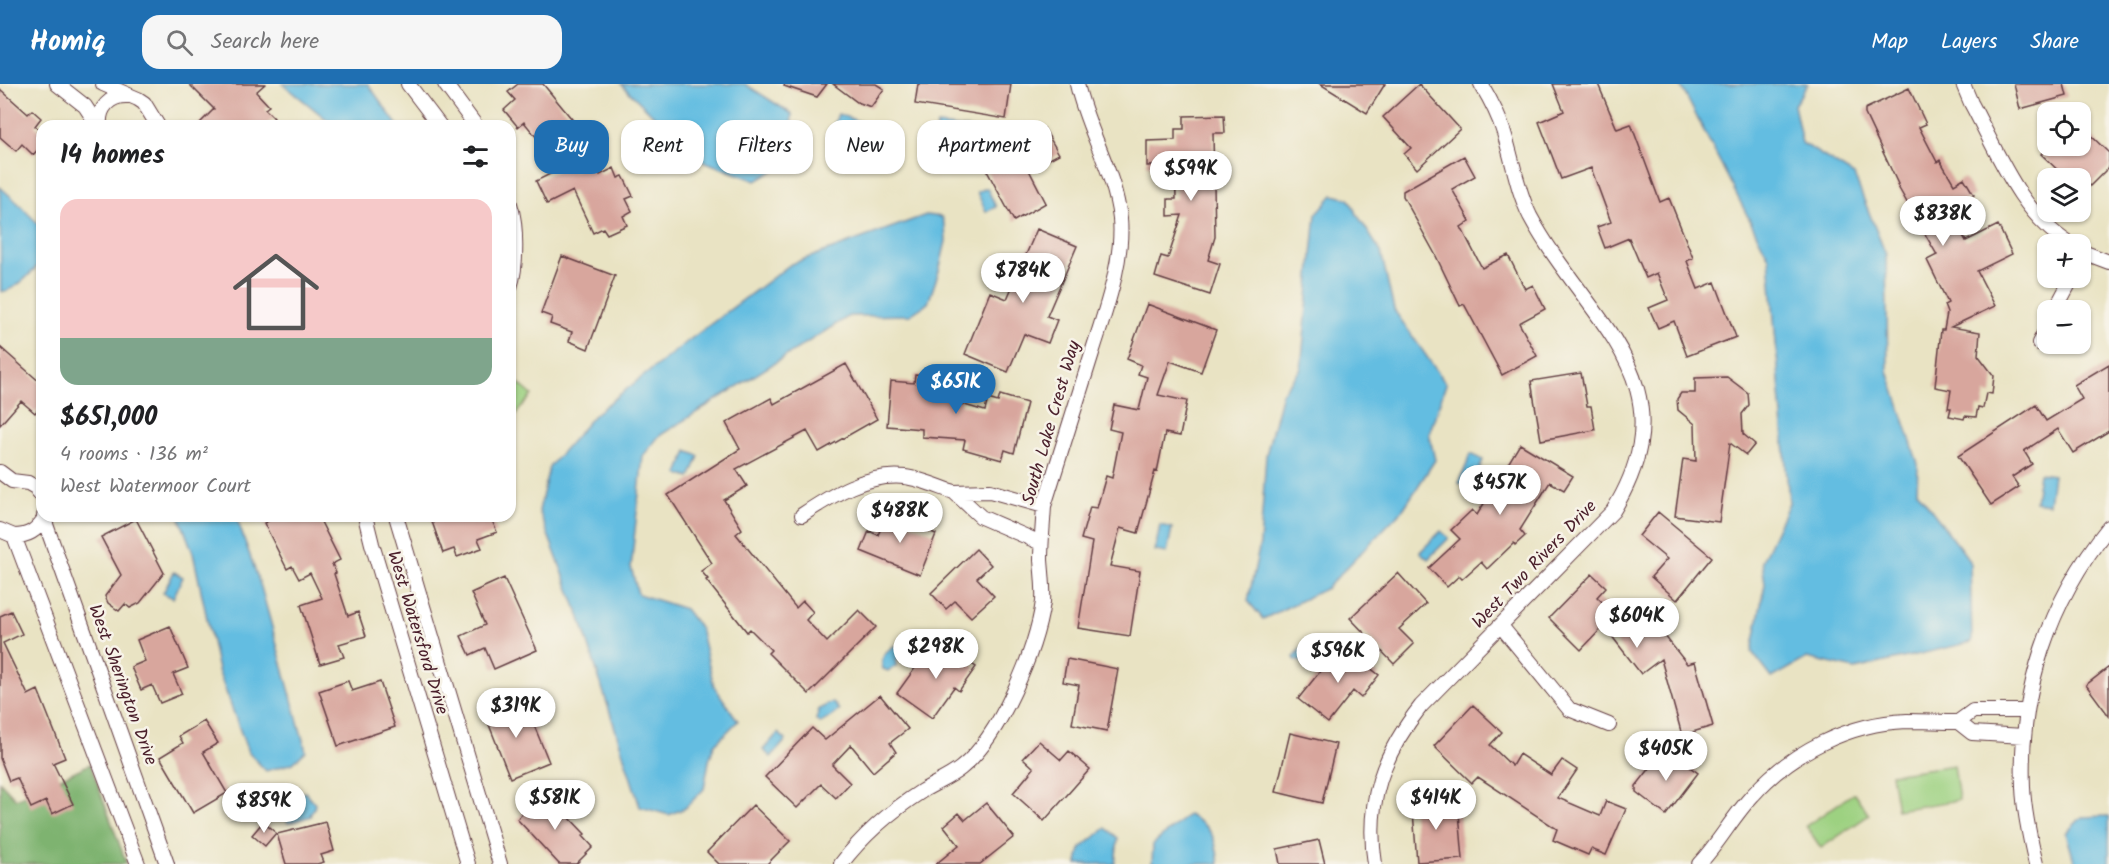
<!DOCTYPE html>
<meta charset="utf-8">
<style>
:root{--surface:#fff;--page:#f6f6f6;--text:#202124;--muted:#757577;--line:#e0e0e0;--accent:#1f6fb2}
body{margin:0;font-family:Kalam,sans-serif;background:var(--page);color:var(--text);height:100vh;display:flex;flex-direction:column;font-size:22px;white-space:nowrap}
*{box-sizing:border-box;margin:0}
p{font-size:20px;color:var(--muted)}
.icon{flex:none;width:33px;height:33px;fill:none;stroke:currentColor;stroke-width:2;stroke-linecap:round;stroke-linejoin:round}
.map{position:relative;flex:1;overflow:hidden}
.panel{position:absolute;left:36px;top:36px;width:480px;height:402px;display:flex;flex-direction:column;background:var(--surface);border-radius:18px;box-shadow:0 2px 4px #0004}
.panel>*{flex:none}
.banner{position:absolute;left:534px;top:36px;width:570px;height:54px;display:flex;gap:12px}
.fabs{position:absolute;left:2037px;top:18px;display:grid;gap:12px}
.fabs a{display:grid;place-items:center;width:54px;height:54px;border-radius:12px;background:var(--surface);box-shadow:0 2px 4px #0004;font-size:30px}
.price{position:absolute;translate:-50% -51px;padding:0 14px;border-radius:21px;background:#fff;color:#222;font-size:20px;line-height:39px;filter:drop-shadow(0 2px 3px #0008)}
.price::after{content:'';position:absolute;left:50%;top:36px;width:18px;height:14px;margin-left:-9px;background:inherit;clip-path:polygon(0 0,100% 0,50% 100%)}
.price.on{background:var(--accent);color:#fff}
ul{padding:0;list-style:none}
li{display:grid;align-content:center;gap:12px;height:318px;padding:0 24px}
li+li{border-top:2px solid var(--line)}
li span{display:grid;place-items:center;height:186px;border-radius:18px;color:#555}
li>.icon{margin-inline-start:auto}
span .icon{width:108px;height:108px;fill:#fffc;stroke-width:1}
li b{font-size:26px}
h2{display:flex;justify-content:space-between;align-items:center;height:72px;padding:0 24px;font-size:26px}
.pill{padding:0 21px;border-radius:18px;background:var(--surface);box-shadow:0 2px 4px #0004;font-size:21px;line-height:54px}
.pill.on{background:var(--accent);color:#fff}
header{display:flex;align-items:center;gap:36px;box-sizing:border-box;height:84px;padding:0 30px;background:var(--accent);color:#fff}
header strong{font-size:28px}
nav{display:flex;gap:33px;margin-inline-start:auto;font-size:21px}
.search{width:420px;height:54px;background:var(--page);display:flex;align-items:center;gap:15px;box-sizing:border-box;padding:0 21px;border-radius:18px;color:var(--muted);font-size:22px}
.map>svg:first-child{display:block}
.green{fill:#9dd181;stroke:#747856;stroke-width:1.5}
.forest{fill:#7eb36f;stroke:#64694d;stroke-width:1.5}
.water{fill:#64bde1;stroke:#576e86;stroke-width:1.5}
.building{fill:#d8a69d}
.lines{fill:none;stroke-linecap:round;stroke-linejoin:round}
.street-casing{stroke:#623c42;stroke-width:16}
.street{stroke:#fff;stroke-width:14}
.labels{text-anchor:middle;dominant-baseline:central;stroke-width:5;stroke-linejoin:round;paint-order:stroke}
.street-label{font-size:18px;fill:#4a1f2b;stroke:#f7f3e8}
</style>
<header>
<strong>Homiq</strong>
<div class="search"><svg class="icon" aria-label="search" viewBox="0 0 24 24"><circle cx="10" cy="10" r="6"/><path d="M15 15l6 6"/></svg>Search here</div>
<nav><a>Map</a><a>Layers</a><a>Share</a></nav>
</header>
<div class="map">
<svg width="2109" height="780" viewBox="0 0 2109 780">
<rect width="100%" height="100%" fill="#f7f3e8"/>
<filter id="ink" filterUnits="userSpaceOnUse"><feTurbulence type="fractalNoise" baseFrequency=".0167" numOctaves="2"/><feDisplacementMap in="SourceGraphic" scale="12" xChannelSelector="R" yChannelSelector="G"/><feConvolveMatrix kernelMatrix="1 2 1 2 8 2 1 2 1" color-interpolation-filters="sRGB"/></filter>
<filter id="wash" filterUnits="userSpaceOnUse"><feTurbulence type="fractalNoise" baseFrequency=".008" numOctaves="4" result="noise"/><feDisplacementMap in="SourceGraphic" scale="24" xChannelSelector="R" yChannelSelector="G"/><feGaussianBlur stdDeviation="1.35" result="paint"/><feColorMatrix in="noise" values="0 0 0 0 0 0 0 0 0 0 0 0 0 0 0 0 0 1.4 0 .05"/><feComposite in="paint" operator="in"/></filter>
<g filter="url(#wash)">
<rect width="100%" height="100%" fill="#e9e3c3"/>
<!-- green -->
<path class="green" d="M510 292 532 311 510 337Z
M1954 681 1959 716 1897 726 1891 690Z
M1854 709 1869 731 1821 764 1806 742Z"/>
<!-- forest -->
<path class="forest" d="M90 680 126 778 125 780H0V698L16 715Z"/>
<!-- water -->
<path class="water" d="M283 0H368L398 42H335Z
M621 0H745L792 30 789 78 756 97 698 75Z
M1680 0H1808L1794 21 1802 59 1854 91 1886 171 1888 287 1918 380 1917 407 1970 477 1972 558 1855 585 1807 574 1772 594 1752 568 1765 500 1762 477 1789 419 1769 174Z
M838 30 866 40 860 54 833 43Z
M937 41 973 45 971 61 935 56Z
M0 103 17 118 42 144V177C32 188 17 206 1 208Z
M987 104 996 123 986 128 977 108Z
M1333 111 1349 115 1356 129 1381 168 1394 226 1446 300 1429 350 1435 376 1404 424 1327 504 1263 535 1248 517 1260 460 1266 371 1282 309 1301 285 1316 130Z
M926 131 942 133 945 143 946 157 939 187 928 219 910 231 849 232 659 352 643 372 631 483 638 510 685 525 700 544 714 602 738 637 714 661 709 677 704 705 685 724 669 731 640 723 580 534 539 427 549 383 595 330 688 257 791 180Z
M687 367 699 372 690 394 678 390Z
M1471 370 1483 376 1472 404 1459 399Z
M2039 389 2053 391 2049 420 2035 418Z
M179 432H236L261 503 306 667 293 679 266 687 248 668 218 586 193 469Z
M1160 441 1172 444 1167 469 1155 467Z
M1441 447 1449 454 1428 475 1420 468Z
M174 488 183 493 173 514 163 509Z
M1312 558 1320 561 1323 565C1321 573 1317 572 1311 575L1309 581 1306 583 1302 578 1295 576 1294 573 1303 562H1307Z
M897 561 900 565 902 570 896 576V582L888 587 883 585C879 574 887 565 897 561Z
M833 618 839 626C836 629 824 638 820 639L816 636 819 625Z
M778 649 786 656 771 673 763 666Z
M305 708 315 720 314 725 310 729 311 732 288 739 286 735 281 733 278 729 281 719 280 715Z
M1188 731C1212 742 1216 754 1219 780H1152L1153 760Z
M2109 732V780H2075L2066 749 2082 733Z
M1106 744 1118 754 1115 780H1077L1080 765Z"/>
<g id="blocks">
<!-- building -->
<path class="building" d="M189 0H265L256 8 269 22 265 25 274 34 265 42H197L214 25Z
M518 0H543L576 40 546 65 524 38 518 43 504 26 515 16 508 8Z
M785 0H827L817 13 784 2Z
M833 0H876L884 5 871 23 857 18Z
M918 0H1011L1006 35 915 20Z
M1320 0H1385L1367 29Z
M1419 0 1460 45 1417 85 1404 70 1411 64 1383 33Z
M1553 0H1598L1617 45 1631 40 1660 118 1669 114 1693 174 1687 177 1698 205 1715 198 1736 253 1687 272 1674 237 1658 244 1649 224 1668 216 1657 189 1646 194 1629 154 1605 164 1597 143 1611 138 1591 84 1561 95 1539 38 1564 27Z
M2014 0H2064L2067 12 2020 25Z
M1909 4 1926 40 1919 43 1937 78 1940 76 1954 100 1964 94 1974 111 1949 126 1966 157 1998 141 2012 170 1977 187 1995 222 1951 243 1980 248 1978 271 1994 292 1992 310 1986 309 1983 324 1978 323 1976 333 1965 332 1964 335 1949 332 1951 324H1948L1951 306 1935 303 1941 246H1944L1947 229 1944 221 1948 219 1927 176 1937 171 1897 101 1898 100 1865 30V25Z
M0 5 28 30 32 26 41 34 35 42 42 48V61L33 71 22 60 16 67 0 53Z
M1224 31 1225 49H1213L1215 153 1208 176 1220 180 1210 211 1155 193 1161 172 1168 174 1182 131 1168 132V115H1176L1175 81 1147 82V57L1175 56V45H1184V32Z
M2080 41 2109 69V83L2080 112V94H2066L2041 70 2049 62H2080Z
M1044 44 1059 70 1029 86 1046 119 1014 137 986 85 1019 67 1015 60Z
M1464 72 1475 92 1452 105 1470 137 1461 143 1482 184 1508 171 1525 205 1533 201 1545 225 1519 239 1537 272 1502 291 1464 220 1460 222 1435 170 1403 112V107Z
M594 78 600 91 614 84 618 94 623 92 633 112 626 115 632 127 623 132 627 141 607 150 603 144 593 149 573 107 547 120 536 97 566 82H571L573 87Z
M1037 145 1077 162 1047 232 1057 236 1048 259 1024 250 1008 288 965 270 990 208 1007 215Z
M562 172 615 192 588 265 569 257 572 248 550 240 552 233 541 229Z
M1147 220 1216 246 1201 288 1170 277 1158 311 1187 317 1180 352 1165 349 1157 388 1155 387 1138 449 1120 444 1110 482 1140 487 1130 552 1078 544 1092 458 1081 455 1090 423 1097 424 1106 392 1112 394 1121 348 1109 345 1114 321 1139 326 1147 293 1138 290 1141 281 1127 275Z
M0 263 42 300V321L35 329 21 317 0 341Z
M846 280 877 335 819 368 807 347 736 385 747 402 724 416 742 445 736 450 796 524 803 517 813 528 806 536 827 558 859 526 876 543 809 610 768 569 771 566 750 545 747 548 706 496 708 495 701 487 712 479 668 411 740 365 726 339 771 314 774 320Z
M2109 280V347L2073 369 2058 345 2024 367 2032 380 2012 393 2019 403 1991 421 1958 372 2036 321 2046 337 2082 315 2074 301Z
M1581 289 1587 322H1591L1595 346 1541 356 1531 297Z
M915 291 963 295 961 320 985 327 988 315 998 318 1000 311 1027 319 1014 369 1005 366 1002 376 963 365 965 356 922 353V345L887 342 891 297 914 299Z
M1727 293 1748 309 1749 321 1742 330 1743 350 1755 360 1746 371 1730 359 1719 438 1675 432 1683 375 1696 377 1695 340 1678 326 1677 315 1681 309H1695V294Z
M1520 360 1573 392 1564 406 1550 398 1520 446 1525 452 1515 461 1514 459 1487 485 1481 478 1462 495 1459 492 1447 503 1429 484 1460 455 1451 446 1472 426 1477 431Z
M1658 428 1712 473 1677 516 1651 493 1667 475 1639 452Z
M887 430 936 450 920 491 861 467 869 447 878 451Z
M278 432H318L340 476 332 480 336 489 334 490 348 532 358 528 366 552 339 560 344 573 320 580 301 521 322 514 310 489 299 495 292 482 287 485 264 439Z
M430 432H484L486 436 491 434 497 448 478 455 482 464 457 473 454 465 443 469Z
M136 435 164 489 140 519 130 524 125 520 119 527 108 519 105 512 121 491 101 453Z
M976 465 991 481 977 494 994 512 971 533 955 517 946 525 931 509Z
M1398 489 1426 520 1399 545 1414 560 1394 580 1350 534Z
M1592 490 1606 503 1597 513 1623 538 1642 523 1687 580 1695 578 1713 642 1682 651 1661 575 1641 590 1604 542 1581 566 1549 534Z
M504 494 537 566 494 585 485 564 470 571 461 552 485 541 471 509Z
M11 527 22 550 3 559 28 611 38 606 65 674 53 679 73 720 52 730 46 717 31 724 17 694 9 697 0 674V532Z
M170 542 188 584 173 590 182 610 160 619 152 601 141 606 131 583 145 577 137 556Z
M1341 561 1379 591 1361 614 1353 607 1328 639 1298 615Z
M947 563 976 583 959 607 954 603 932 634 897 609 928 566 939 574Z
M1067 575 1118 585 1107 647 1072 640 1079 601 1063 598Z
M2109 583V632L2086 601Z
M348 597 352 607 380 598 395 643 338 662 319 607Z
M880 611 908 645 890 659 896 668 873 688 851 661 832 681 850 699 836 714 821 700 797 724 765 693 812 644 825 656Z
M513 617 519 633 529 629 549 678 510 694 484 628Z
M1473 621 1502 648 1490 661 1512 682 1519 670 1551 691 1562 676 1577 686 1558 714 1600 732 1606 717 1626 725 1606 771 1591 765 1588 771 1553 756 1557 745 1478 693 1472 699 1434 662Z
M204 637 218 659 203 668 227 709 193 729 160 673 183 659 179 652Z
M1290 649 1336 660 1322 719 1276 708Z
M1039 657 1061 676 1069 667 1090 685 1044 737 1013 709 1034 684 1023 674Z
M1665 665 1698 689 1666 731 1636 708V702Z
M545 708 585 750 583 752 593 763 576 780H559L517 735Z
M1443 713 1444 730 1459 729 1463 775 1417 778 1412 715Z
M986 719 1014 753 980 780H936L959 761 944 742 959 729 965 736Z
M753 721 790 757 767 780H719L707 768Z
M263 738 276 749 265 762 252 751Z
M326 738 334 767 321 771 324 778 317 780H286L277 750Z
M1319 756 1325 780H1280L1277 765Z"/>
</g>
</g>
<g filter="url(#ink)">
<use href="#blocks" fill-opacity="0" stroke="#623c42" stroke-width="1.5"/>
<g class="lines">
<!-- street casing -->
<g class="street-casing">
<path id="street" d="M57 0 85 22 98 42
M103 0 138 15 144 19 158 42
M408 0 440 42
M445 0 476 42
M1963 0 1971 19C1998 69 2020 129 2070 160
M100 42C98 24 110 11 128 12
M510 120C517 140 517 184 510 203
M2080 167 2109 178
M2055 226 2072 194
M2039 259 2048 242
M0 388 12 397 28 399 35 403 42 412
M802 431C832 411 867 389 905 393 921 395 939 403 954 408
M44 432V435L167 780
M365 432 372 460 468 780
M396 432 500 780
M0 446 14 452 138 780
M14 452C28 452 36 447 44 435
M1041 459 981 433 954 408 990 407 1044 422
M1501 542 1569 625 1609 641
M2024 652 1972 649 1958 638 1973 627H2027
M841 780C863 751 891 727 922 707 935 699 950 693 961 684 1000 653 1036 566 1043 518 1044 504 1042 490 1041 476 1041 458 1043 440 1044 422 1060 371 1076 320 1092 269 1104 230 1124 177 1120 135 1115 88 1087 46 1077 0
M1375 780C1365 718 1383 670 1421 622L1613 427C1693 296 1586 237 1530 132 1517 106 1513 77 1504 49 1499 32 1490 15 1481 0
M1699 780C1719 759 1733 732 1753 711 1791 668 1849 639 1907 637 1924 637 1941 638 1958 638
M2036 780C2030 755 2024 729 2023 703 2019 608 2049 517 2109 443"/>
</g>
<!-- street -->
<use href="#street" class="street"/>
</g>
</g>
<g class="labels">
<!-- street labels -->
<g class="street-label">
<text transform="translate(1052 339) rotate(-74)">South Lake Crest Way</text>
<text transform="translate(1535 481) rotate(-46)">West Two Rivers Drive</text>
<text transform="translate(417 549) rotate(73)">West Watersford Drive</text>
<text transform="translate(122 601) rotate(70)">West Sherington Drive</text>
</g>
</g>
</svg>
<div class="fabs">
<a><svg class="icon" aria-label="locate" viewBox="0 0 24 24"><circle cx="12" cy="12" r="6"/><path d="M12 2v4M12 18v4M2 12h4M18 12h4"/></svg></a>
<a><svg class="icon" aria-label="layers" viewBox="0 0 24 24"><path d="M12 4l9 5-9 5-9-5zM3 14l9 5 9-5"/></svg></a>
<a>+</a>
<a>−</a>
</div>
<b class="price" style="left:1191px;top:118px">$599K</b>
<b class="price" style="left:1943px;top:163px">$838K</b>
<b class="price" style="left:1023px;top:220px">$784K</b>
<b class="price on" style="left:956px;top:331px">$651K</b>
<b class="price" style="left:1500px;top:432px">$457K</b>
<b class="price" style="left:900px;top:460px">$488K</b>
<b class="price" style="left:1637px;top:565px">$604K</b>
<b class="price" style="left:936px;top:596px">$298K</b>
<b class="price" style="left:1338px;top:600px">$596K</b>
<b class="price" style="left:516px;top:655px">$319K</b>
<b class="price" style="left:1666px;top:698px">$405K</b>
<b class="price" style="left:555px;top:747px">$581K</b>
<b class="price" style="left:1436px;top:747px">$414K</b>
<b class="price" style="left:264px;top:750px">$859K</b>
<div class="banner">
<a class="pill on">Buy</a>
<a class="pill">Rent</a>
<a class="pill">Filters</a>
<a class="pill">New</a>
<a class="pill">Apartment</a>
</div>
<section class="panel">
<h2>14 homes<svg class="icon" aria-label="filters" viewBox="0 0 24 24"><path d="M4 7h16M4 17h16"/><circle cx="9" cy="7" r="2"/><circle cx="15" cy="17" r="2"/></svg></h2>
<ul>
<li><span style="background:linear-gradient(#f6c9c9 75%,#7fa58c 0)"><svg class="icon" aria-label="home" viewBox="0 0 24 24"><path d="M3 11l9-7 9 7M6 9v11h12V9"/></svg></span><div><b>$651,000</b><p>4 rooms · 136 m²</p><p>West Watermoor Court</p></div></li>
</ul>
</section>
</div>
